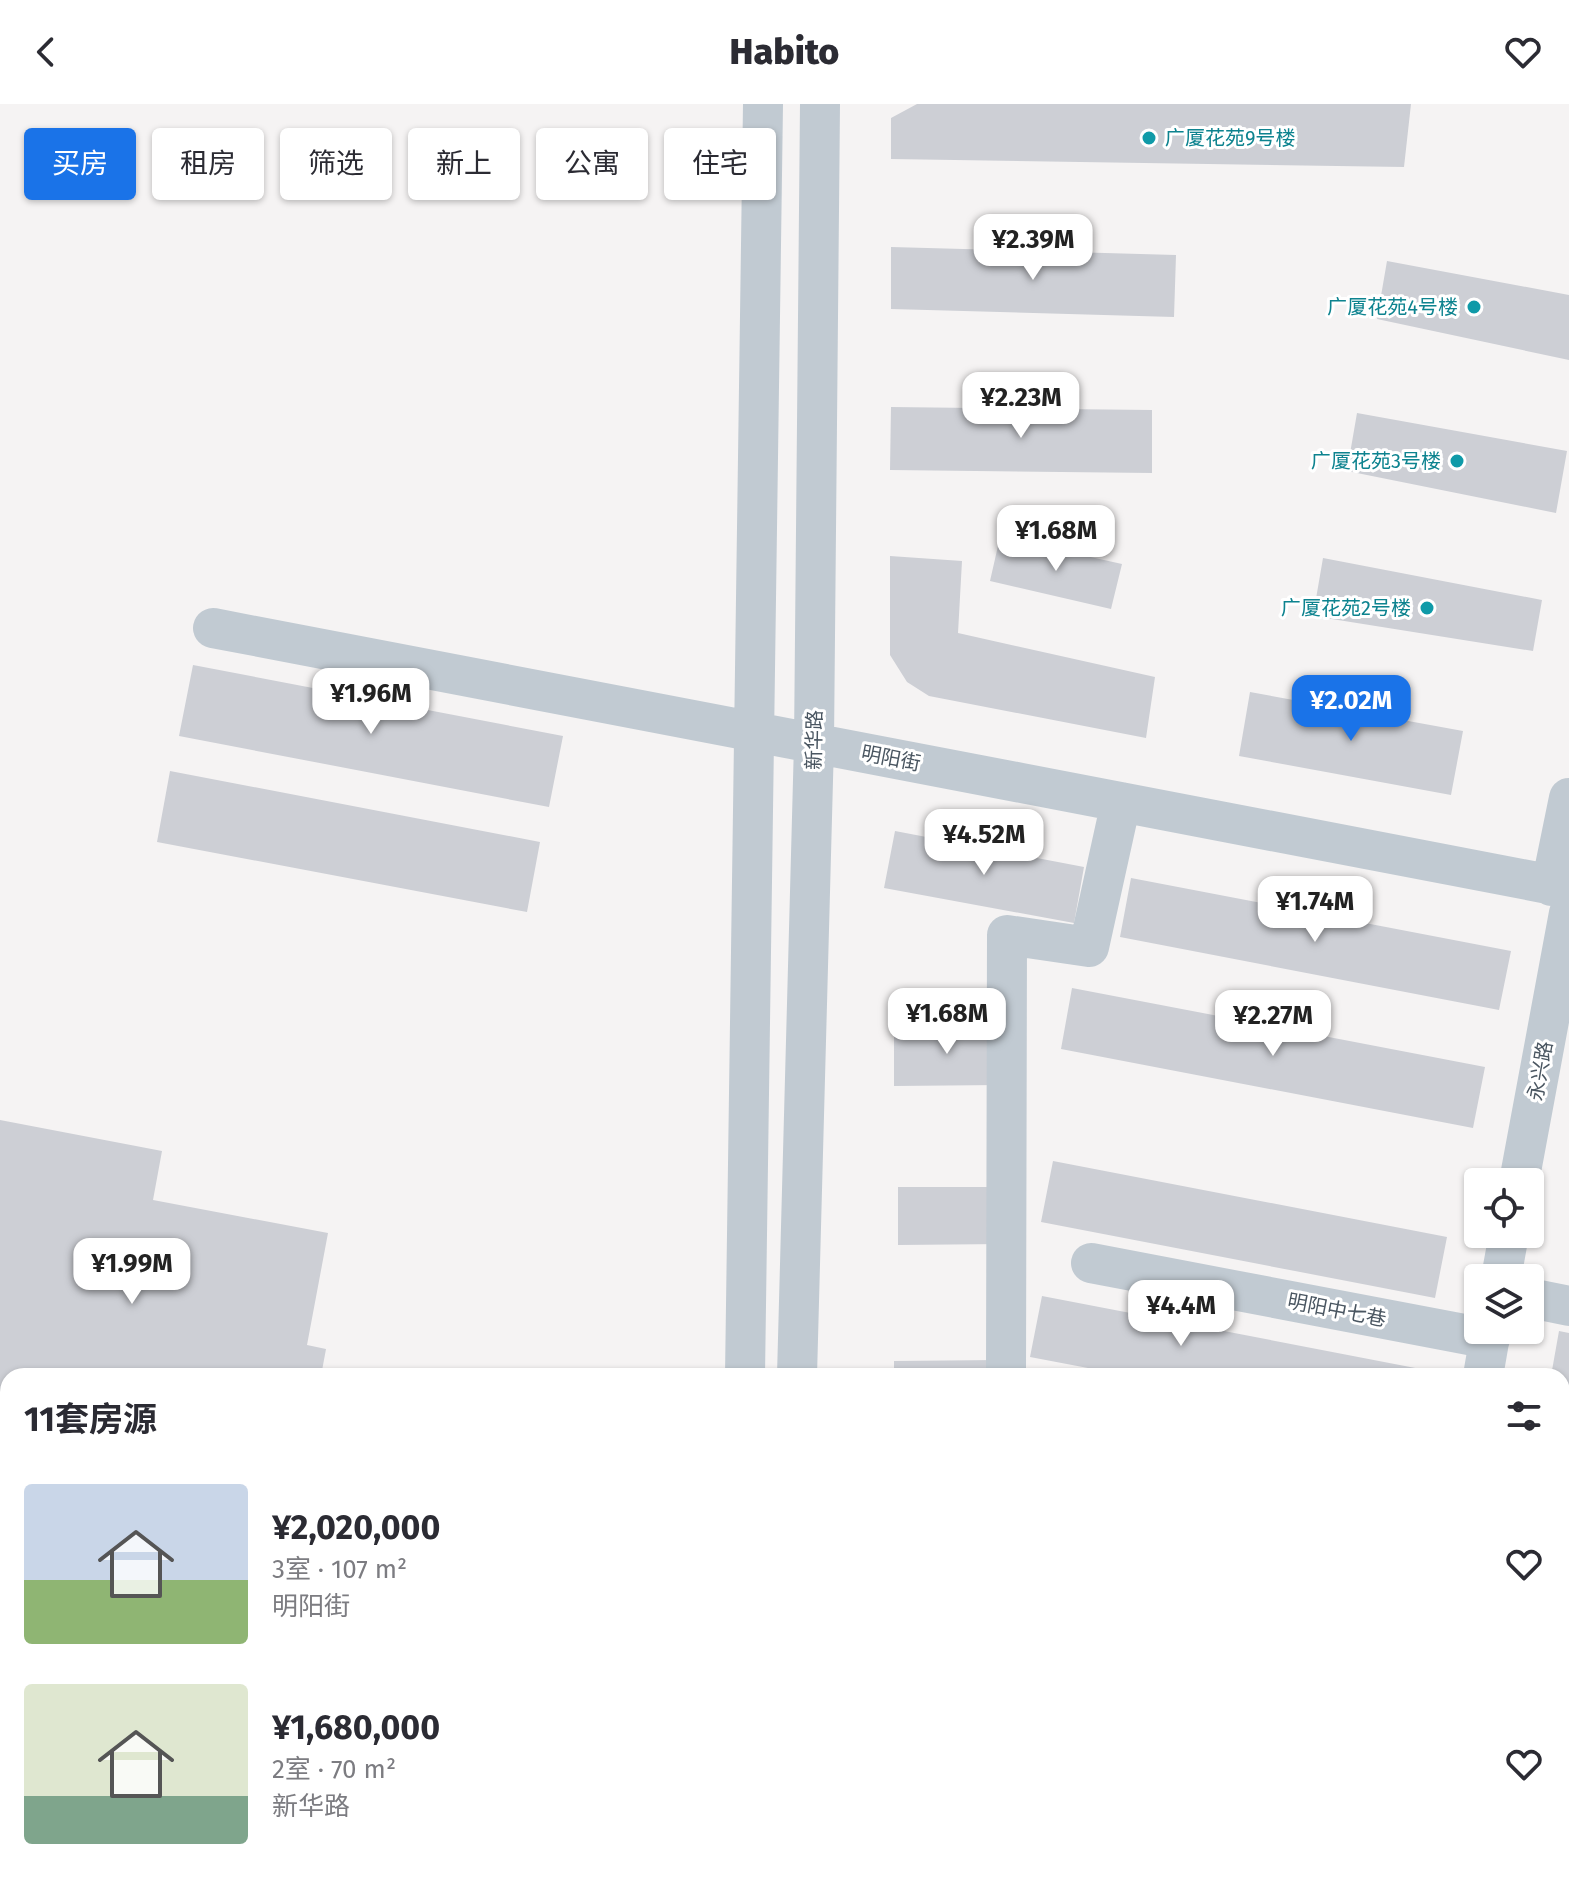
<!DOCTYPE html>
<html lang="zh">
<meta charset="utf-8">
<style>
:root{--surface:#fff;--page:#f7f7f7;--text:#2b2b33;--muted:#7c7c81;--accent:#1a73e8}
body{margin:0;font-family:"Fira Sans","Noto Sans SC",sans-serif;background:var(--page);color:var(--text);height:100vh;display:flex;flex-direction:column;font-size:30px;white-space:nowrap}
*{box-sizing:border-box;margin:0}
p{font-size:26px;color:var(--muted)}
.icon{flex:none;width:44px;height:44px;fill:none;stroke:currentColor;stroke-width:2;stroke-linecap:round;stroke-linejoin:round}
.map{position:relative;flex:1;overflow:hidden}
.details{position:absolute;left:0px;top:1264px;width:1570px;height:512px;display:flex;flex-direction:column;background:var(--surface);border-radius:24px 24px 0 0;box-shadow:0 2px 6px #0004}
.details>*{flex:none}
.top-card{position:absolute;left:24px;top:24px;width:800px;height:72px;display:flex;gap:16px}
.fabs{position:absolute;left:1464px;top:1064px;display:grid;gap:16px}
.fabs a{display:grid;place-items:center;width:80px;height:80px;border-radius:8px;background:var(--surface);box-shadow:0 2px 6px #0004;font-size:40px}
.price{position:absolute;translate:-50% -68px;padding:0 18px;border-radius:16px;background:#fff;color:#222;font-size:26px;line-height:52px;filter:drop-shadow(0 2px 4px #0008)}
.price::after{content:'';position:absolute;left:50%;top:48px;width:24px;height:18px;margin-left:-12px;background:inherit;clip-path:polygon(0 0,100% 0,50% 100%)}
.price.selected{background:var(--accent);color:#fff}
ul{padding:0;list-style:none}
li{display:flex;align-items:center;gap:24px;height:200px;padding:0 24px}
li span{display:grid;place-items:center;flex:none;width:224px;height:160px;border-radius:8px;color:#555}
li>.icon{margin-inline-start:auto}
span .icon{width:96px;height:96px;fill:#fffc;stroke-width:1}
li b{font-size:34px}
h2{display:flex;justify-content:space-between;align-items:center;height:96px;padding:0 24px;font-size:34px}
.chip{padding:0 28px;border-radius:8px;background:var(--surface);box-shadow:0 2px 6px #0004;font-size:28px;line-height:72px}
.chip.selected{background:var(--accent);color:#fff}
header{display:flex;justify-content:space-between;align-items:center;height:104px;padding:0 24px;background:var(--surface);font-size:36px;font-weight:800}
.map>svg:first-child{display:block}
.building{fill:#cdcfd5}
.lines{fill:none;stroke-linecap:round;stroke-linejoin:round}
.minor{stroke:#c1cad2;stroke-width:40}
.major{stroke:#b3c2d1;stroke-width:44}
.culture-dot{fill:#0f9aa8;stroke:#fff;stroke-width:3}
.labels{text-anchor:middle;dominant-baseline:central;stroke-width:6;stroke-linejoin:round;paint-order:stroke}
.culture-label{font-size:20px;fill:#0d838f;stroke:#fff;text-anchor:end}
.street-label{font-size:20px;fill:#4a5661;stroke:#fff}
</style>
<header><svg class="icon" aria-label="back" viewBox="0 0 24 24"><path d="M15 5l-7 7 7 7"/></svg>Habito<svg class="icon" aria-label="heart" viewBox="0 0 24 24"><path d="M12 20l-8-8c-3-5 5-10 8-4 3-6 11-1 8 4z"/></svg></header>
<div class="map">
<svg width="1569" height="1776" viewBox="0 0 1569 1776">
<rect width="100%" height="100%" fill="#f5f3f3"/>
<!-- building -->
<path class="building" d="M917 0H1411L1404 63 891 55V14Z
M891 143 1176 151 1174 213 891 205Z
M1387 157 1569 191V256L1377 215Z
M891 303 1152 306V369L890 366Z
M1357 309 1567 347 1556 409 1347 367Z
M1000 433 1122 460 1111 505 990 477Z
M890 452 962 457 958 529 1155 573 1146 634 929 592 907 578 890 551Z
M1323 454 1542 496 1533 547 1313 512Z
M193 561 563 632 549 703 179 632Z
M1250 588 1463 627 1451 691 1239 652Z
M170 667 540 738 527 808 157 738Z
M895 727 1084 763 1074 819 884 784Z
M1131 774 1511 847 1499 906 1120 833Z
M1072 884 1485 963 1473 1024 1061 945Z
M1000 923V981L894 982V924Z
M0 1016 162 1047 153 1096 328 1129 307 1241 326 1245 321 1272H8V1768H205L204 1776H0Z
M1053 1057 1447 1133 1435 1194 1041 1118Z
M898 1083H1003L1004 1140 898 1141Z
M1042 1192 1436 1268 1435 1272H1130L1030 1253Z
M1559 1227 1569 1229V1292L1562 1291V1272H1551Z
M999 1256 1000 1272H894V1257Z
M1562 1303 1569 1304V1367L1562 1366Z
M1562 1406 1569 1408V1471L1562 1470Z
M1562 1487 1569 1488V1552L1562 1550Z
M1569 1600V1646L1562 1644Z
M1562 1742 1569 1743V1776H1455L1456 1768H1562Z
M1023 1768 1022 1776 969 1769V1768Z
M1067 1768H1184L1183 1776H1065Z
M1218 1768H1256L1288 1776H1217Z"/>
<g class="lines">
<!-- minor -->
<path class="minor" d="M213 524 1569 784
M1551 782 1569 694
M1519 1078 1569 809
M1091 1159 1490 1235
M1501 1174 1509 1130
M1530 1194 1569 1202
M745 1272 763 0
M797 1272 814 639 820 0
M1006 1272 1007 831 1089 843 1121 698
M1483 1272 1491 1226
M1562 1381 1569 1382
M1562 1564 1569 1566
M1562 1687 1569 1688
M743 1776 744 1768
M1041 1776 1043 1768
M1197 1776 1198 1768
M1388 1776 1390 1768"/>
<!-- major -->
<path class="major" d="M701 1776 702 1768"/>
</g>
<!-- markers -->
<g class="culture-dot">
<circle cx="1149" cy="34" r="8"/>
<circle cx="1474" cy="203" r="8"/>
<circle cx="1457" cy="357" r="8"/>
<circle cx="1427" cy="504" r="8"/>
</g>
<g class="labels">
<!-- culture labels -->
<g class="culture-label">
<text x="1165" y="34" text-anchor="start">广厦花苑9号楼</text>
<text x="1458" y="203">广厦花苑4号楼</text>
<text x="1441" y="357">广厦花苑3号楼</text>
<text x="1411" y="504">广厦花苑2号楼</text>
</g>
<!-- street labels -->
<g class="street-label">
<text transform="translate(814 636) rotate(-89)">新华路</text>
<text transform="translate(891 654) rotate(11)">明阳街</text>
<text transform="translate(1540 967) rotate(-80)">永兴路</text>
<text transform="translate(1337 1206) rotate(11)">明阳中七巷</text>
</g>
</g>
</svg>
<div class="fabs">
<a><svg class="icon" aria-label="locate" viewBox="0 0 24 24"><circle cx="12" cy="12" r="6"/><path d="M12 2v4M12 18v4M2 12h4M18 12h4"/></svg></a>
<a><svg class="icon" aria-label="layers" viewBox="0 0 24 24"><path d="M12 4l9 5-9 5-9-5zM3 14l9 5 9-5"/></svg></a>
</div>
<b class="price" style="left:1033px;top:178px">¥2.39M</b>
<b class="price" style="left:1021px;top:336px">¥2.23M</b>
<b class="price" style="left:1056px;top:469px">¥1.68M</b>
<b class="price" style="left:371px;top:632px">¥1.96M</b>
<b class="price selected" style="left:1351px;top:639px">¥2.02M</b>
<b class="price" style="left:984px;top:773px">¥4.52M</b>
<b class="price" style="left:1315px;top:840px">¥1.74M</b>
<b class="price" style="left:947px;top:952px">¥1.68M</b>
<b class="price" style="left:1273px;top:954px">¥2.27M</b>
<b class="price" style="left:132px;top:1202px">¥1.99M</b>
<b class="price" style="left:1181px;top:1244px">¥4.4M</b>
<div class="top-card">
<a class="chip selected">买房</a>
<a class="chip">租房</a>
<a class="chip">筛选</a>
<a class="chip">新上</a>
<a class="chip">公寓</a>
<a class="chip">住宅</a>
</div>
<section class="details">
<h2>11套房源<svg class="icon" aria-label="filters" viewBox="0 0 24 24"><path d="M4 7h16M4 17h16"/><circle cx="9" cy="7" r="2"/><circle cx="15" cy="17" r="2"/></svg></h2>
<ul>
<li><span style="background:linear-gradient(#c9d6e8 60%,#8fb573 0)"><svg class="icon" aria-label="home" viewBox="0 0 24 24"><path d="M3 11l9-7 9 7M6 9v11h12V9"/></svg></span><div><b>¥2,020,000</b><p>3室 · 107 m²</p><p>明阳街</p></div><svg class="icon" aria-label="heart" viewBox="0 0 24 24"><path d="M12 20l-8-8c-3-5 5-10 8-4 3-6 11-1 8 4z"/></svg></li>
<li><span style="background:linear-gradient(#dfe7d0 70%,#7fa58c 0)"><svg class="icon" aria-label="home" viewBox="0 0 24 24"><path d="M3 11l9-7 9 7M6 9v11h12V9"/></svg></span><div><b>¥1,680,000</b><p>2室 · 70 m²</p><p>新华路</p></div><svg class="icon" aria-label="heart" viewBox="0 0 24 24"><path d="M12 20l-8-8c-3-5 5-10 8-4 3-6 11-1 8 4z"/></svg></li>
</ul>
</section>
</div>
